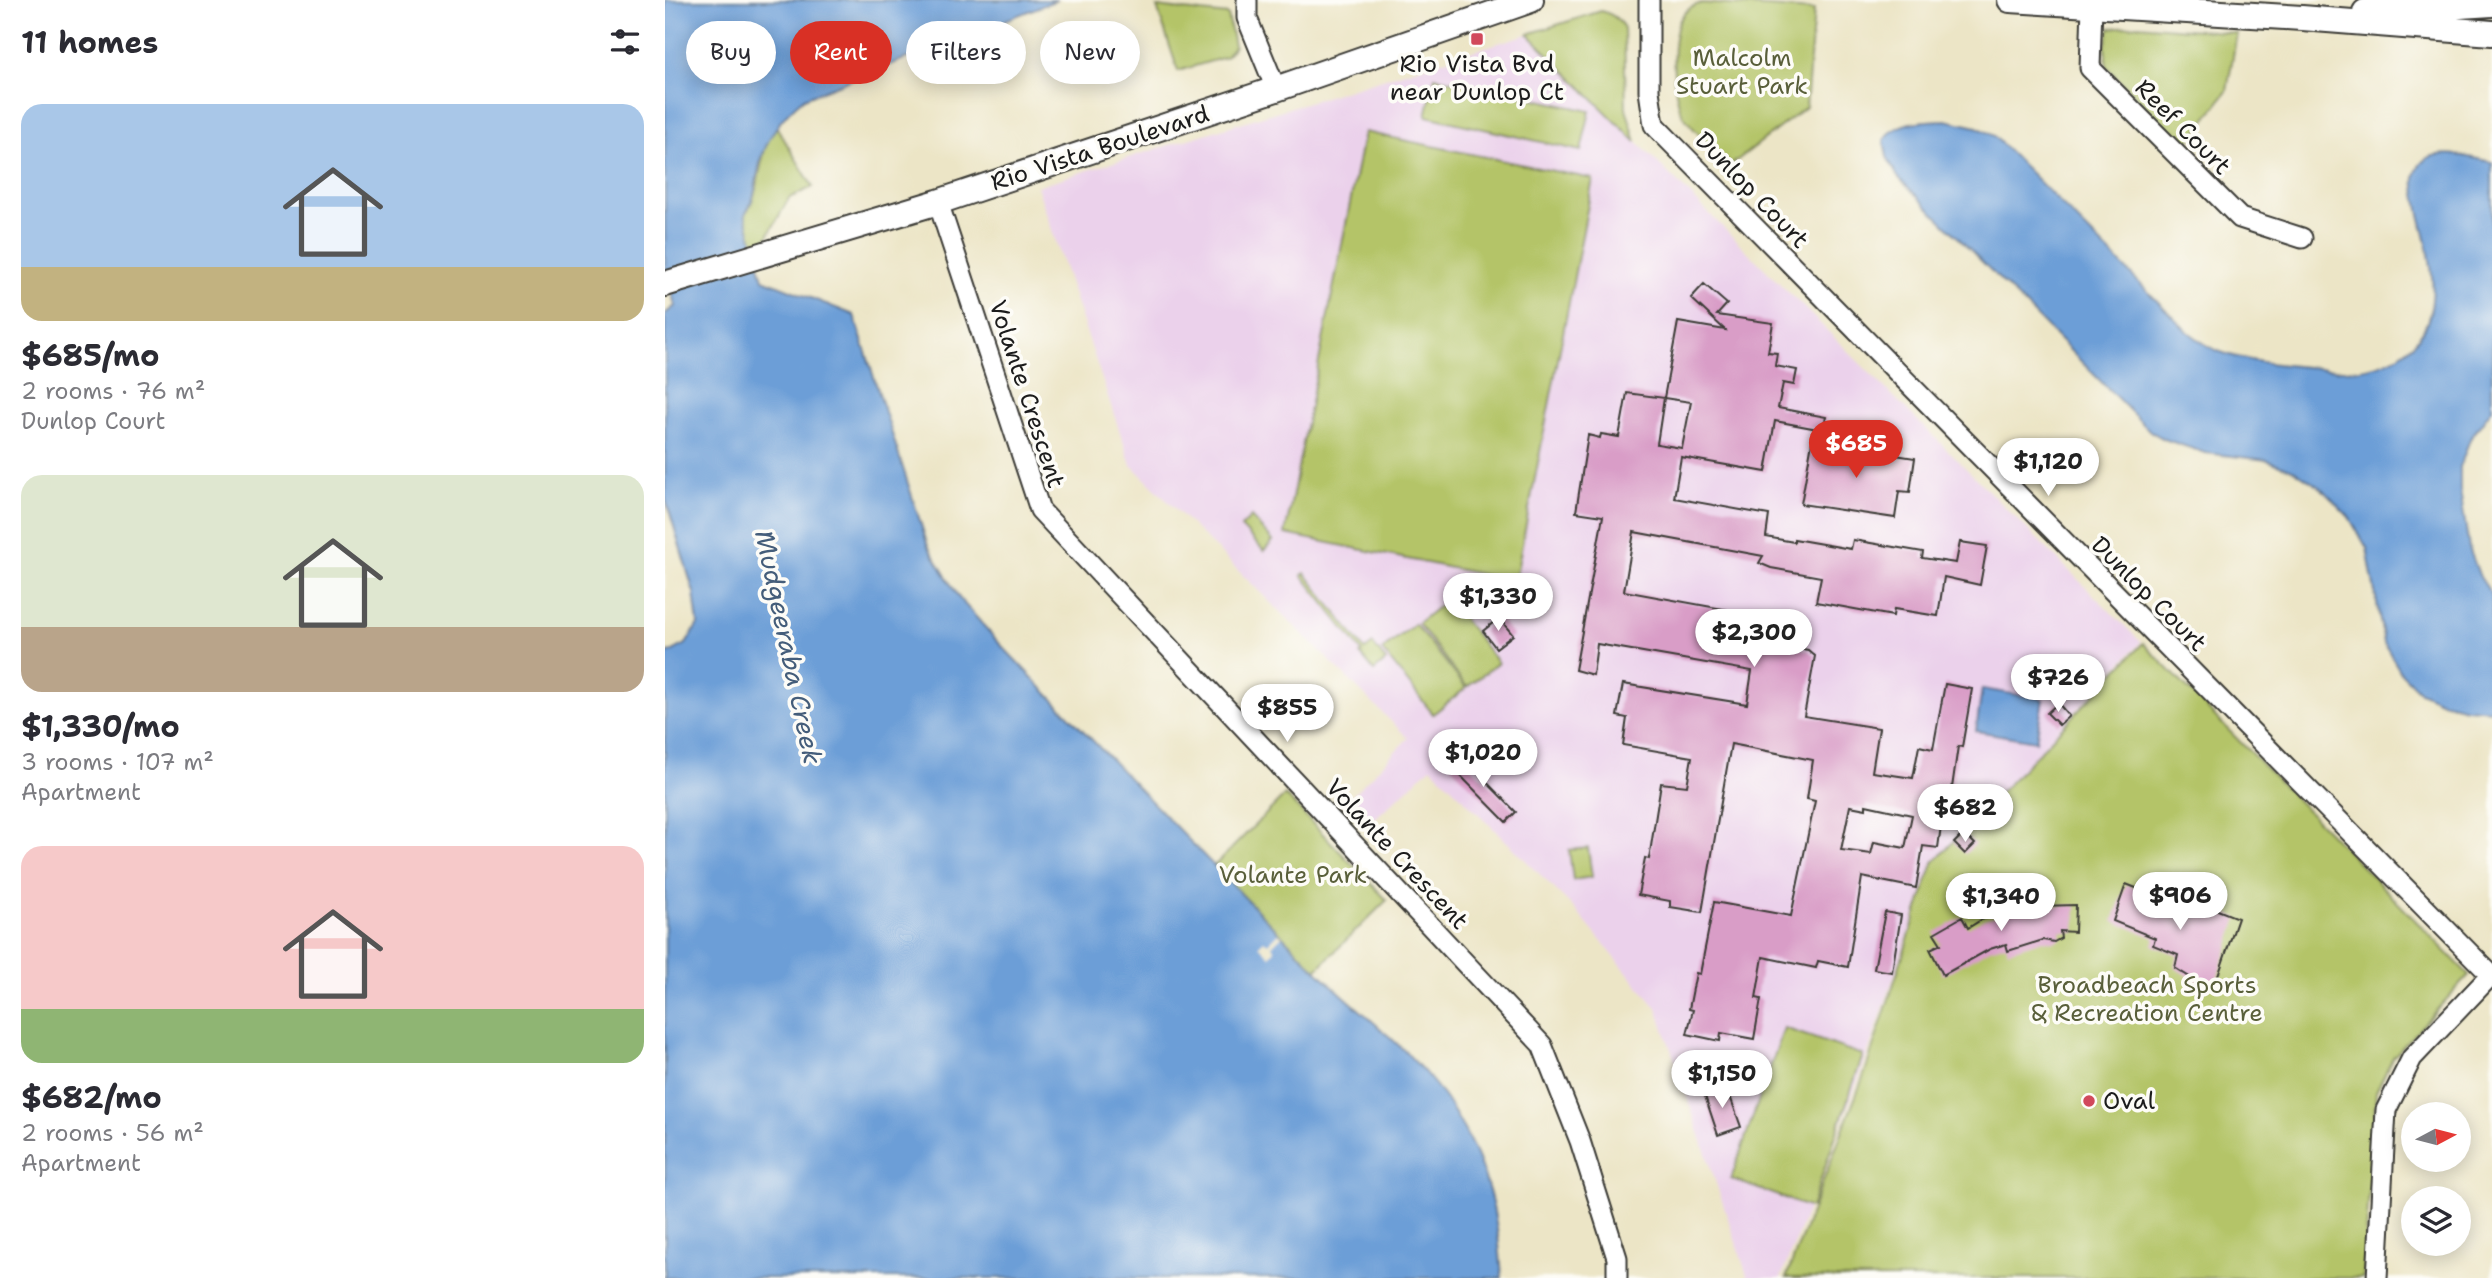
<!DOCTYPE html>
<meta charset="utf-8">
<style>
:root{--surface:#fff;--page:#f2f2f3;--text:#2b2b33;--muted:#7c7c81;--accent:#d93025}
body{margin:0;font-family:"Shantell Sans",sans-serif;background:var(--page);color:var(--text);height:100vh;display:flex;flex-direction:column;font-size:26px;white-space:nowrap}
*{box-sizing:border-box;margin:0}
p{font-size:23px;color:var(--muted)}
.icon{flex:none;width:38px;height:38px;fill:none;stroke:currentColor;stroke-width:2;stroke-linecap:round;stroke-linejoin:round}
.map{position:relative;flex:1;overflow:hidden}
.sheet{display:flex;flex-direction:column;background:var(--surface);width:665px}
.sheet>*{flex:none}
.top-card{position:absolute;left:21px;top:21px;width:665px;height:63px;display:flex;gap:14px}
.needle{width:46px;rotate:83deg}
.fabs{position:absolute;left:1736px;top:1102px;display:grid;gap:14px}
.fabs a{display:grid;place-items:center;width:70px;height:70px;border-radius:50%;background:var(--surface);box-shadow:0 4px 18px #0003;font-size:35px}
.price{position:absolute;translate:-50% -60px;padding:0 16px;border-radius:24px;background:#fff;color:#222;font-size:23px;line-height:46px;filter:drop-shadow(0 2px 4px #0008)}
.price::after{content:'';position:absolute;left:50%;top:42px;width:21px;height:16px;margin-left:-10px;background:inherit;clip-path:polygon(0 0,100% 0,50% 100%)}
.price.selected{background:var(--accent);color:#fff}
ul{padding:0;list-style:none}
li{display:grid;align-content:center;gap:14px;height:371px;padding:0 21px}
li span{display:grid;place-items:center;height:217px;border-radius:21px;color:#555}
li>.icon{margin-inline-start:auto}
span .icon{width:126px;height:126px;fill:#fffc;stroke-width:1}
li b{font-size:30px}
h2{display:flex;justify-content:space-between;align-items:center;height:84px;padding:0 21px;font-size:30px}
.pill{padding:0 24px;border-radius:32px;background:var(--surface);box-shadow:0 4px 18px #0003;font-size:24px;line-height:63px}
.pill.selected{background:var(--accent);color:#fff}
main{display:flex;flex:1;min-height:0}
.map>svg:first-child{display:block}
.built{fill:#ebd1eb}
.green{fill:#b4c467;stroke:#687042;stroke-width:2}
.water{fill:#6c9ed7;stroke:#445d7a;stroke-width:2}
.pier{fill:#ece5c6}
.building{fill:#d99dc7;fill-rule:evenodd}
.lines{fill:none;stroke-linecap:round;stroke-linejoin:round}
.minor-casing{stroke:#3b3a36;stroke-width:23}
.tertiary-casing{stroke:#3b3a36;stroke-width:28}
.minor{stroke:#fff;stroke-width:19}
.tertiary{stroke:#fff;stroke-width:24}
.poi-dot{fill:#d1495b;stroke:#fdfcf7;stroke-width:2.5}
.labels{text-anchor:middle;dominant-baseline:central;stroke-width:7;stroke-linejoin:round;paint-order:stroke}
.park-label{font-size:24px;fill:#595f3a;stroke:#fdfcf7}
.poi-label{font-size:24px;fill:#1c1c1c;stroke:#fdfcf7}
.street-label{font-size:24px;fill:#1c1c1c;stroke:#fdfcf7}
.water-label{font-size:26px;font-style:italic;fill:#445d7a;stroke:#fdfcf7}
</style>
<main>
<section class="sheet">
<h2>11 homes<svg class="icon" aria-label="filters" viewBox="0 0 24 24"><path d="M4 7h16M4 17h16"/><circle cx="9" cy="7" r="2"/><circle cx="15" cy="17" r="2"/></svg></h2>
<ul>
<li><span style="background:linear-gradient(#a9c7e8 75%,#c2b280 0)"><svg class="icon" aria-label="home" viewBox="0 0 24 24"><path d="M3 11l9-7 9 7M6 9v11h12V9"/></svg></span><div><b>$685/mo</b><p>2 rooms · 76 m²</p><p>Dunlop Court</p></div></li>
<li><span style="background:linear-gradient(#dfe7d0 70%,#b9a48a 0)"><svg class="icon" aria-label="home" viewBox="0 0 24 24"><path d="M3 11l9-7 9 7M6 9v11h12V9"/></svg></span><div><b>$1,330/mo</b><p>3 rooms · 107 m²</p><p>Apartment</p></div></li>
<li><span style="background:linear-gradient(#f6c9c9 75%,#8fb573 0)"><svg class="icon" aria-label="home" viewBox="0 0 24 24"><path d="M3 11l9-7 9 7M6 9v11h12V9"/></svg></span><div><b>$682/mo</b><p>2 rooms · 56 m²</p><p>Apartment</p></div></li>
</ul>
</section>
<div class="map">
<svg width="1827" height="1278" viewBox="0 0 1827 1278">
<rect width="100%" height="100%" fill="#fdfcf7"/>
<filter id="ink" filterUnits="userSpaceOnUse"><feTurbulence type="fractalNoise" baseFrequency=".0143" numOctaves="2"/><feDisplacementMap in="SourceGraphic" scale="14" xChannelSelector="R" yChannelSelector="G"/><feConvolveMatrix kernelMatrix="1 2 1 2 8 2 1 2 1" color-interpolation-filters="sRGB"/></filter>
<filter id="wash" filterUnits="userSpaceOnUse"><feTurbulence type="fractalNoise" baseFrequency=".00686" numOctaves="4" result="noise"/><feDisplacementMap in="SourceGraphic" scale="28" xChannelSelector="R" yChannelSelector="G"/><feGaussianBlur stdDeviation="1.57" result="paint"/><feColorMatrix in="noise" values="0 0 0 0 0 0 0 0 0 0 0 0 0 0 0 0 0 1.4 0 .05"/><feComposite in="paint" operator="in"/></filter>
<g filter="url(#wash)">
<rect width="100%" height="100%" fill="#ece5c6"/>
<!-- built -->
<path class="built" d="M863 34 1476 642 1268 863 1196 1073 1116 1278H1083L992 1008 907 906 766 767 707 821 684 799 743 738 466 465 372 186Z"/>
<!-- green -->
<path class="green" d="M1037 3 1149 10 1141 107 1066 165C1051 150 1032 135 1020 118 1007 101 1004 37 1016 18 1021 9 1028 6 1037 3Z
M492 7 563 15 569 46 561 57 513 71Z
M936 11C947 14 953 18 959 28L961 108 971 142 863 34Z
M1473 25 1572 33 1562 91 1519 148 1442 67 1440 46 1445 28Z
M770 77 925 111 916 151 761 116Z
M111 126 148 187 124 198 100 241 89 245 80 214C98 189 92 152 111 126Z
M699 132 928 179 850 581 620 534Z
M586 517 608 541 599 551 576 527Z
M640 573 700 650 708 644 721 661 709 671 695 654 697 652 637 575Z
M783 599 833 663 802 687 753 623Z
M750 624 801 688 768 714 717 650Z
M1478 643 1804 975 1728 1057 1711 1092 1698 1278H1121L1200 1072 1268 863Z
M620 795 722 900 651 970 549 866Z
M923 848 927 877 908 880 904 850Z
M1119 1028 1198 1055 1146 1208 1066 1179Z"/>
<!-- water -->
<path class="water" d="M0 0H392L139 98C115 117 99 141 93 172 90 188 90 200 80 214L98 279 189 315 263 546 294 598 334 643C437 750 540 858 645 964 691 1011 755 1054 789 1112 823 1168 833 1213 837 1278H0V655L21 644 33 624 29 593 0 497V314L10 306 0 266Z
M1281 120 1312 127 1329 136 1522 331C1532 338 1542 347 1553 351 1587 364 1627 365 1663 369 1689 372 1712 369 1734 355 1786 324 1765 257 1754 210 1752 196 1746 182 1753 168 1765 144 1807 158 1827 162V409L1805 439 1795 467V489L1804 548 1815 577 1827 595V710L1801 708 1777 702 1755 692 1736 673 1719 643 1702 548 1684 517 1657 489 1630 471 1602 460 1540 453 1499 439 1485 431 1233 177 1222 157 1219 140C1233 120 1257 121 1281 120Z
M1317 689 1378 699 1371 741 1311 731Z"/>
<!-- pier -->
<path class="pier" d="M614 933 617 936 607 946 610 950 605 956 594 945 599 940 603 944Z"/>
<g id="blocks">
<!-- building -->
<path class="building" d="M1039 284 1062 304 1052 315 1108 323 1103 352 1112 353 1110 366 1132 370 1129 385 1118 383 1113 408 1161 417 1158 430 1110 421 1101 472 1016 457 1009 498 1104 515 1101 537 1129 542V539L1186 549 1188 540 1258 552 1257 558 1291 563 1295 542 1322 546 1315 585 1279 577 1273 616 1229 609 1228 616 1151 602 1156 577 1106 568 1094 563 1098 556 969 532 959 591 1107 618 1102 642 1143 650 1150 656 1139 716 1214 728 1207 772 1248 778 1254 746 1268 749 1280 684 1307 689 1297 747 1293 746 1287 788 1290 791 1288 804 1279 803 1273 848 1258 846 1251 888 1197 877 1183 967 1153 961 1151 968 1098 957 1091 998 1096 999 1089 1039 1056 1033 1055 1041 1022 1034 1028 1010 1024 1009 1031 973 1035 974 1049 902 1126 916 1150 801 1142 799 1148 760 1066 744 1037 912 1005 907V901L973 895 980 858 984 859 996 783 1022 786 1027 757 958 745 962 718 952 716 958 684 1082 704 1087 671 932 644 928 675 910 670 938 516 911 512 923 435 935 438 936 434 954 437 962 393 999 398 1013 322 1060 330 1026 298ZM999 398 1026 402 1017 448 992 444ZM1201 805 1247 815 1240 848 1209 842 1206 854 1176 850 1185 806 1201 809Z
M1147 442 1250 458 1245 492 1234 491 1230 518 1136 504Z
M834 618 848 635 831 648 818 631Z
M1393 703 1404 716 1394 725 1382 713Z
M796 756 851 812 841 822 786 766Z
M1299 833 1310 844 1300 854 1289 843Z
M1461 884 1537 914 1540 905 1573 918 1552 979 1549 978 1544 989 1510 968 1513 955 1488 945 1490 938 1448 921Z
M1411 905 1410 932 1395 931 1396 938 1389 942 1378 940 1343 951 1341 944 1325 949 1278 975 1265 949 1276 944 1269 933 1297 917 1303 928 1316 920 1347 911 1374 906Z
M1220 912 1236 915 1227 972 1209 969Z
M1061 1085 1076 1127 1053 1135 1039 1093Z"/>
</g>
</g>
<g filter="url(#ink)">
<use href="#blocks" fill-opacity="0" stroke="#3b3a36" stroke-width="2"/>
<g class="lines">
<!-- minor casing -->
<g class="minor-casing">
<path id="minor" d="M582 0V18L611 89
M984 0V91L989 125 1827 976
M1427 5 1425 68 1575 218 1637 238
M273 202 375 510 877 1045 915 1141 952 1258V1278
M1712 1278 1721 1110 1747 1058 1826 975"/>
</g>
<!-- tertiary casing -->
<g class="tertiary-casing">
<path id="tertiary" d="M1345 0 1637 18 1827 33
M1700 12 1827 4
M0 284 273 202 611 89 866 0"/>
</g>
<!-- minor -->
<use href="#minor" class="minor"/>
<!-- tertiary -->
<use href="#tertiary" class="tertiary"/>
</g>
</g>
<!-- markers -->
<g class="poi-dot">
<rect x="805" y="32" width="14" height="14" rx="3.5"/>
<circle cx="1424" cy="1101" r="7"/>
</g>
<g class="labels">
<!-- park labels -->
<g class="park-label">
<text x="1077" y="58">Malcolm<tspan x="1077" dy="28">Stuart Park</tspan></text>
<text x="628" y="875">Volante Park</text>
<text x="1482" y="985">Broadbeach Sports<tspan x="1482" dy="28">&amp; Recreation Centre</tspan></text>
</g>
<!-- poi labels -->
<g class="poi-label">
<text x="812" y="64">Rio Vista Bvd<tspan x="812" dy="28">near Dunlop Ct</tspan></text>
<text x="1438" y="1101" text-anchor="start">Oval</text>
</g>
<!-- street labels -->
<g class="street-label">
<text transform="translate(1518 127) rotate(45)">Reef Court</text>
<text transform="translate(435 148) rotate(-18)">Rio Vista Boulevard</text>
<text transform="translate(1087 190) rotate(46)">Dunlop Court</text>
<text transform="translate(362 394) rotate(72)">Volante Crescent</text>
<text transform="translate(1484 594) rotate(45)">Dunlop Court</text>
<text transform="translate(732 854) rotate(47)">Volante Crescent</text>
</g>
<!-- water labels -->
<g class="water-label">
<text transform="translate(124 647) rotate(78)">Mudgeeraba Creek</text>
</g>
</g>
</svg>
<div class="fabs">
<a><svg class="needle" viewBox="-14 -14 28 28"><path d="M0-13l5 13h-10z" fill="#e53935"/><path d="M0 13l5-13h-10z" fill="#7c7c81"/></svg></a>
<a><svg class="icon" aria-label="layers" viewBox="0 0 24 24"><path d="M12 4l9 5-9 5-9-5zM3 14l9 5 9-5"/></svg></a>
</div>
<b class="price selected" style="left:1191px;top:480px">$685</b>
<b class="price" style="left:1383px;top:498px">$1,120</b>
<b class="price" style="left:833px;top:633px">$1,330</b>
<b class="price" style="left:1089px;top:669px">$2,300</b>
<b class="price" style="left:1393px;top:714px">$726</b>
<b class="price" style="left:622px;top:744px">$855</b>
<b class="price" style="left:818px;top:789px">$1,020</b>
<b class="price" style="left:1300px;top:844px">$682</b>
<b class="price" style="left:1515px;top:932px">$906</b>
<b class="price" style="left:1336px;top:933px">$1,340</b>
<b class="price" style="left:1057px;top:1110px">$1,150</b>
<div class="top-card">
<a class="pill">Buy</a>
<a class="pill selected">Rent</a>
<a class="pill">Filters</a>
<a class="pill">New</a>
</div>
</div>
</main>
